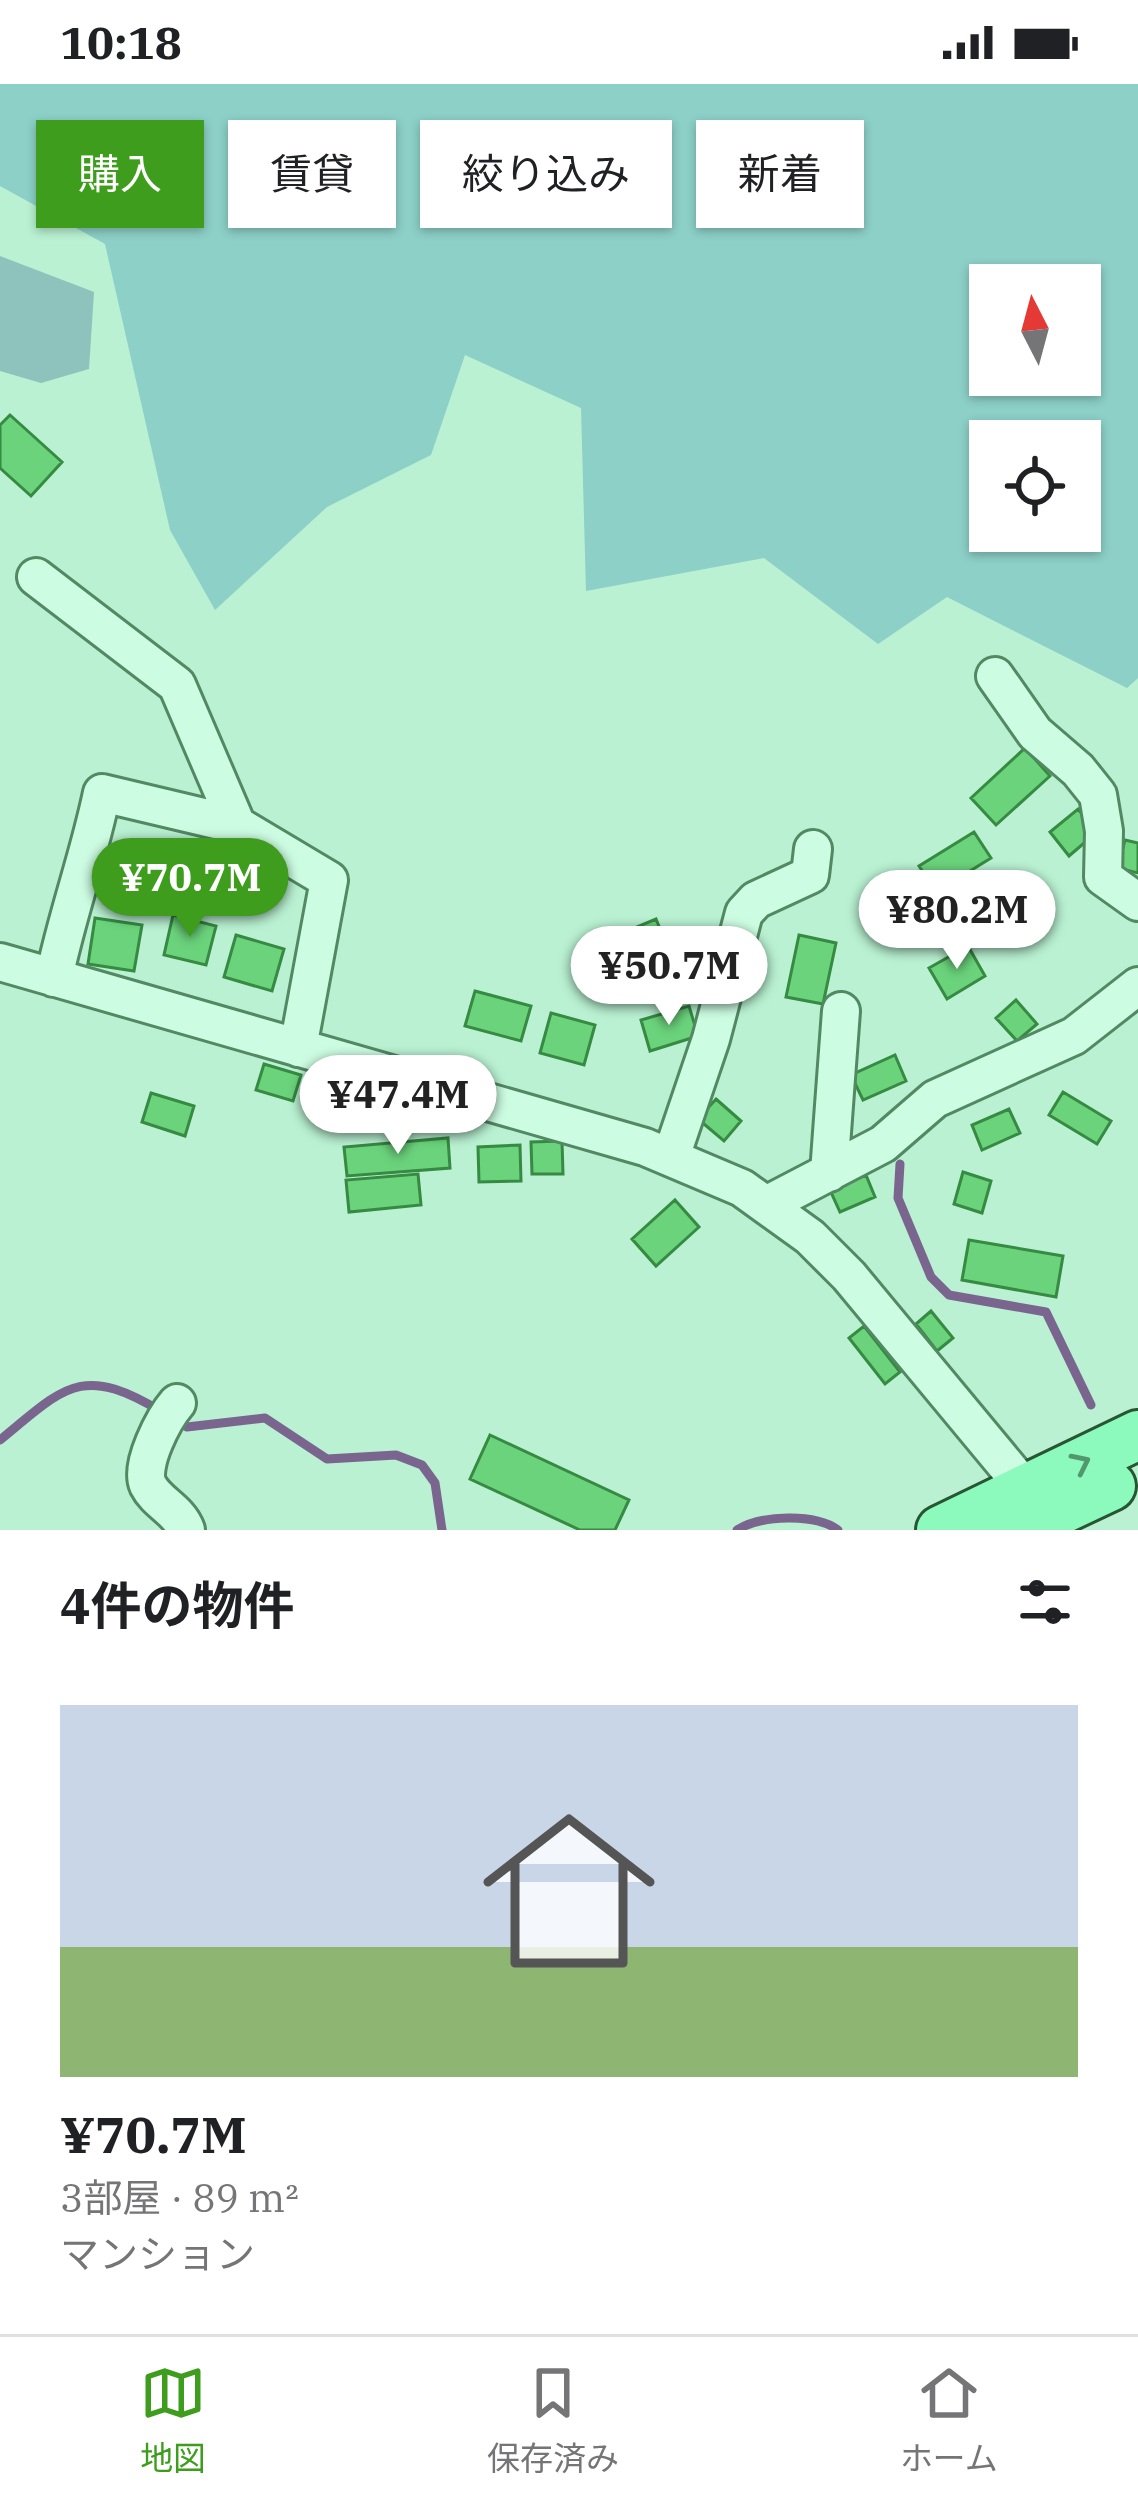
<!DOCTYPE html>
<html lang="ja">
<meta charset="utf-8">
<style>
:root{--surface:#fff;--page:#f6f6f6;--text:#202124;--muted:#757577;--line:#e0e0e0;--accent:#3e9d1d}
body{margin:0;font-family:"IBM Plex Serif","Noto Sans JP",serif;background:var(--page);color:var(--text);height:100vh;display:flex;flex-direction:column;font-size:45px;white-space:nowrap}
*{box-sizing:border-box;margin:0}
p{font-size:39px;color:var(--muted)}
.icon{flex:none;width:66px;height:66px;fill:none;stroke:currentColor;stroke-width:2;stroke-linecap:round;stroke-linejoin:round}
.map{position:relative;height:1446px;overflow:hidden}
.sheet{display:flex;flex-direction:column;background:var(--surface);flex:1}
.sheet>*{flex:none}
.guide{position:absolute;left:36px;top:36px;width:1068px;height:108px;display:flex;gap:24px}
.needle{width:78px;rotate:354deg}
.controls{position:absolute;left:969px;top:180px;display:grid;gap:24px}
.controls a{display:grid;place-items:center;width:132px;height:132px;border-radius:0px;background:var(--surface);box-shadow:0 3px 9px #0004;font-size:60px}
.price{position:absolute;translate:-50% -102px;padding:0 27px;border-radius:42px;background:#fff;color:#222;font-size:39px;line-height:78px;filter:drop-shadow(0 3px 6px #0008)}
.price::after{content:'';position:absolute;left:50%;top:72px;width:36px;height:27px;margin-left:-18px;background:inherit;clip-path:polygon(0 0,100% 0,50% 100%)}
.price.current{background:var(--accent);color:#fff}
ul{padding:0;list-style:none}
li{display:grid;align-content:center;gap:24px;height:636px;padding:0 60px}
li span{display:grid;place-items:center;height:372px;border-radius:0px;color:#555}
li>.icon{margin-inline-start:auto}
span .icon{width:216px;height:216px;fill:#fffc;stroke-width:1}
li b{font-size:51px}
h2{display:flex;justify-content:space-between;align-items:center;height:144px;padding:0 60px;font-size:51px}
.pill{padding:0 42px;border-radius:0px;background:var(--surface);box-shadow:0 3px 9px #0004;font-size:42px;line-height:108px}
.pill.current{background:var(--accent);color:#fff}
.status{display:flex;justify-content:space-between;align-items:center;height:84px;padding:0 60px;background:var(--surface);direction:ltr}
.status svg{height:33px;fill:currentColor}
.tabs{display:flex;justify-content:space-around;align-items:center;height:168px;border-top:3px solid var(--line);background:var(--surface);font-size:33px;color:var(--muted)}
.tabs a{display:grid;justify-items:center;gap:6px}
.tabs .current{color:var(--accent)}
.map>svg:first-child{display:block}
.green{fill:#8cd0c7;fill-rule:evenodd}
.cemetery{fill:#8dc3bc}
.lines{fill:none;stroke-linecap:round;stroke-linejoin:round}
.stream{stroke:#7a658f;stroke-width:9}
.building{fill:#6bd37c;stroke:#368a42;stroke-width:3}
.minor-casing{stroke:#528962;stroke-width:42}
.major-casing{stroke:#285532;stroke-width:54}
.minor{stroke:#ccfce2;stroke-width:36}
.major{stroke:#8bfabc;stroke-width:48}
.oneway{stroke:#52986e}
</style>
<div class="status"><b>10:18</b><svg viewBox="0 0 49 12"><path d="M0 12V9h3v3zM5 12V6h3v6zM10 12V3h3v9zM15 12V0h3v12zM26 1h20v11H26zM47 4h2v5h-2z"/></svg></div>
<div class="map">
<svg width="1138" height="1446" viewBox="0 0 1138 1446">
<rect width="100%" height="100%" fill="#b9f1d2"/>
<!-- green -->
<path class="green" d="M0 0H1138V594L1127 604 947 513 878 560 764 474 586 507 581 324 465 271 431 371 327 423 215 526 170 446 105 160 0 102ZM990 201H1080V291H990ZM990 357H1080V447H990Z"/>
<!-- cemetery -->
<path class="cemetery" d="M0 172 94 208 89 285 41 299 0 287Z"/>
<g class="lines">
<!-- stream -->
<path class="stream" d="M900 1080 898 1114 931 1193 949 1211 1046 1228 1091 1321
M176 1337 187 1343 265 1334 327 1375 396 1371 422 1381 435 1399 442 1446
M0 1356C65 1303 81 1279 162 1328
M737 1446C761 1431 815 1429 838 1446"/>
</g>
<!-- building -->
<path class="building" d="M10 331 62 378 31 412 0 384V341Z
M1025 664 1050 692 996 741 971 714Z
M1078 725 1097 748 1069 772 1050 748Z
M974 748 991 774 936 808 919 782Z
M1125 756 1138 759V789L1118 784Z
M173 831 216 842 206 881 164 871Z
M95 834 142 841 134 887 88 880Z
M656 835 674 879 602 909 584 865Z
M236 851 284 865 272 907 224 893Z
M799 851 836 859 823 920 786 913Z
M968 862 985 892 947 915 929 884Z
M475 907 531 922 521 957 465 942Z
M1016 916 1037 940 1017 957 996 934Z
M689 922 698 952 650 967 641 936Z
M551 929 595 941 584 981 540 969Z
M895 971 906 997 863 1016 851 991Z
M264 980 301 991 293 1017 256 1006Z
M1063 1008 1111 1037 1097 1060 1049 1031Z
M151 1009 194 1022 185 1052 142 1038Z
M716 1015 741 1037 724 1057 698 1035Z
M1009 1025 1020 1049 982 1066 972 1041Z
M448 1054 450 1084 347 1092 344 1063Z
M562 1057 563 1090H532L531 1058Z
M520 1061 521 1097 479 1098 478 1063Z
M963 1088 991 1097 982 1129 954 1120Z
M418 1090 421 1121 349 1128 346 1096Z
M866 1091 875 1113 840 1128 830 1106Z
M675 1116 699 1143 656 1182 632 1155Z
M969 1156 1063 1172 1056 1213 962 1196Z
M931 1227 953 1254 937 1267 916 1240Z
M864 1242 900 1288 885 1300 849 1254Z
M490 1351 629 1416 615 1446H580L470 1395Z"/>
<g class="lines">
<!-- minor casing -->
<g class="minor-casing">
<path id="minor" d="M36 493 177 601 237 741 329 796 298 964
M995 592 1035 649 1078 686 1098 711 1104 747 1103 793 1138 818
M0 878 645 1063 742 1104 810 1153 849 1192 1039 1421
M54 894C67 831 89 772 102 709L237 741
M671 1073 711 955 744 829 756 816 810 791 813 765
M829 1089 841 927
M768 1120 883 1060 935 1015 1074 952 1138 902
M177 1319C164 1334 139 1381 148 1401 157 1419 179 1426 186 1446"/>
</g>
<!-- major casing -->
<g class="major-casing">
<path id="major" d="M941 1446 1138 1351
M1018 1446 1111 1402"/>
</g>
<!-- minor -->
<use href="#minor" class="minor"/>
<!-- major -->
<use href="#major" class="major"/>
</g>
<!-- one-way arrows -->
<defs><path id="oneway-chevron" d="M-2-3.5L2.5 0L-2 3.5" fill="none" stroke-width="1.6" stroke-linecap="round" stroke-linejoin="round" transform="scale(3)"/></defs>
<use class="oneway" href="#oneway-chevron" transform="translate(1081 1379) rotate(-26)"/>
</svg>
<div class="controls">
<a><svg class="needle" viewBox="-14 -14 28 28"><path d="M0-13l5 13h-10z" fill="#e53935"/><path d="M0 13l5-13h-10z" fill="#757577"/></svg></a>
<a><svg class="icon" aria-label="locate" viewBox="0 0 24 24"><circle cx="12" cy="12" r="6"/><path d="M12 2v4M12 18v4M2 12h4M18 12h4"/></svg></a>
</div>
<b class="price current" style="left:190px;top:856px">¥70.7M</b>
<b class="price" style="left:957px;top:888px">¥80.2M</b>
<b class="price" style="left:669px;top:944px">¥50.7M</b>
<b class="price" style="left:398px;top:1073px">¥47.4M</b>
<div class="guide">
<a class="pill current">購入</a>
<a class="pill">賃貸</a>
<a class="pill">絞り込み</a>
<a class="pill">新着</a>
</div>
</div>
<section class="sheet">
<h2>4件の物件<svg class="icon" aria-label="filters" viewBox="0 0 24 24"><path d="M4 7h16M4 17h16"/><circle cx="9" cy="7" r="2"/><circle cx="15" cy="17" r="2"/></svg></h2>
<ul>
<li><span style="background:linear-gradient(#c9d6e8 65%,#8fb573 0)"><svg class="icon" aria-label="home" viewBox="0 0 24 24"><path d="M3 11l9-7 9 7M6 9v11h12V9"/></svg></span><div><b>¥70.7M</b><p>3部屋 · 89 m²</p><p>マンション</p></div></li>
</ul>
</section>
<nav class="tabs">
<a class="current"><svg class="icon" aria-label="map" viewBox="0 0 24 24"><path d="M3 6l6-2 6 2 6-2v14l-6 2-6-2-6 2zM9 4v14M15 6v14"/></svg>地図</a>
<a><svg class="icon" aria-label="saved" viewBox="0 0 24 24"><path d="M7 4h10v16l-5-4-5 4z"/></svg>保存済み</a>
<a><svg class="icon" aria-label="home" viewBox="0 0 24 24"><path d="M3 11l9-7 9 7M6 9v11h12V9"/></svg>ホーム</a>
</nav>
